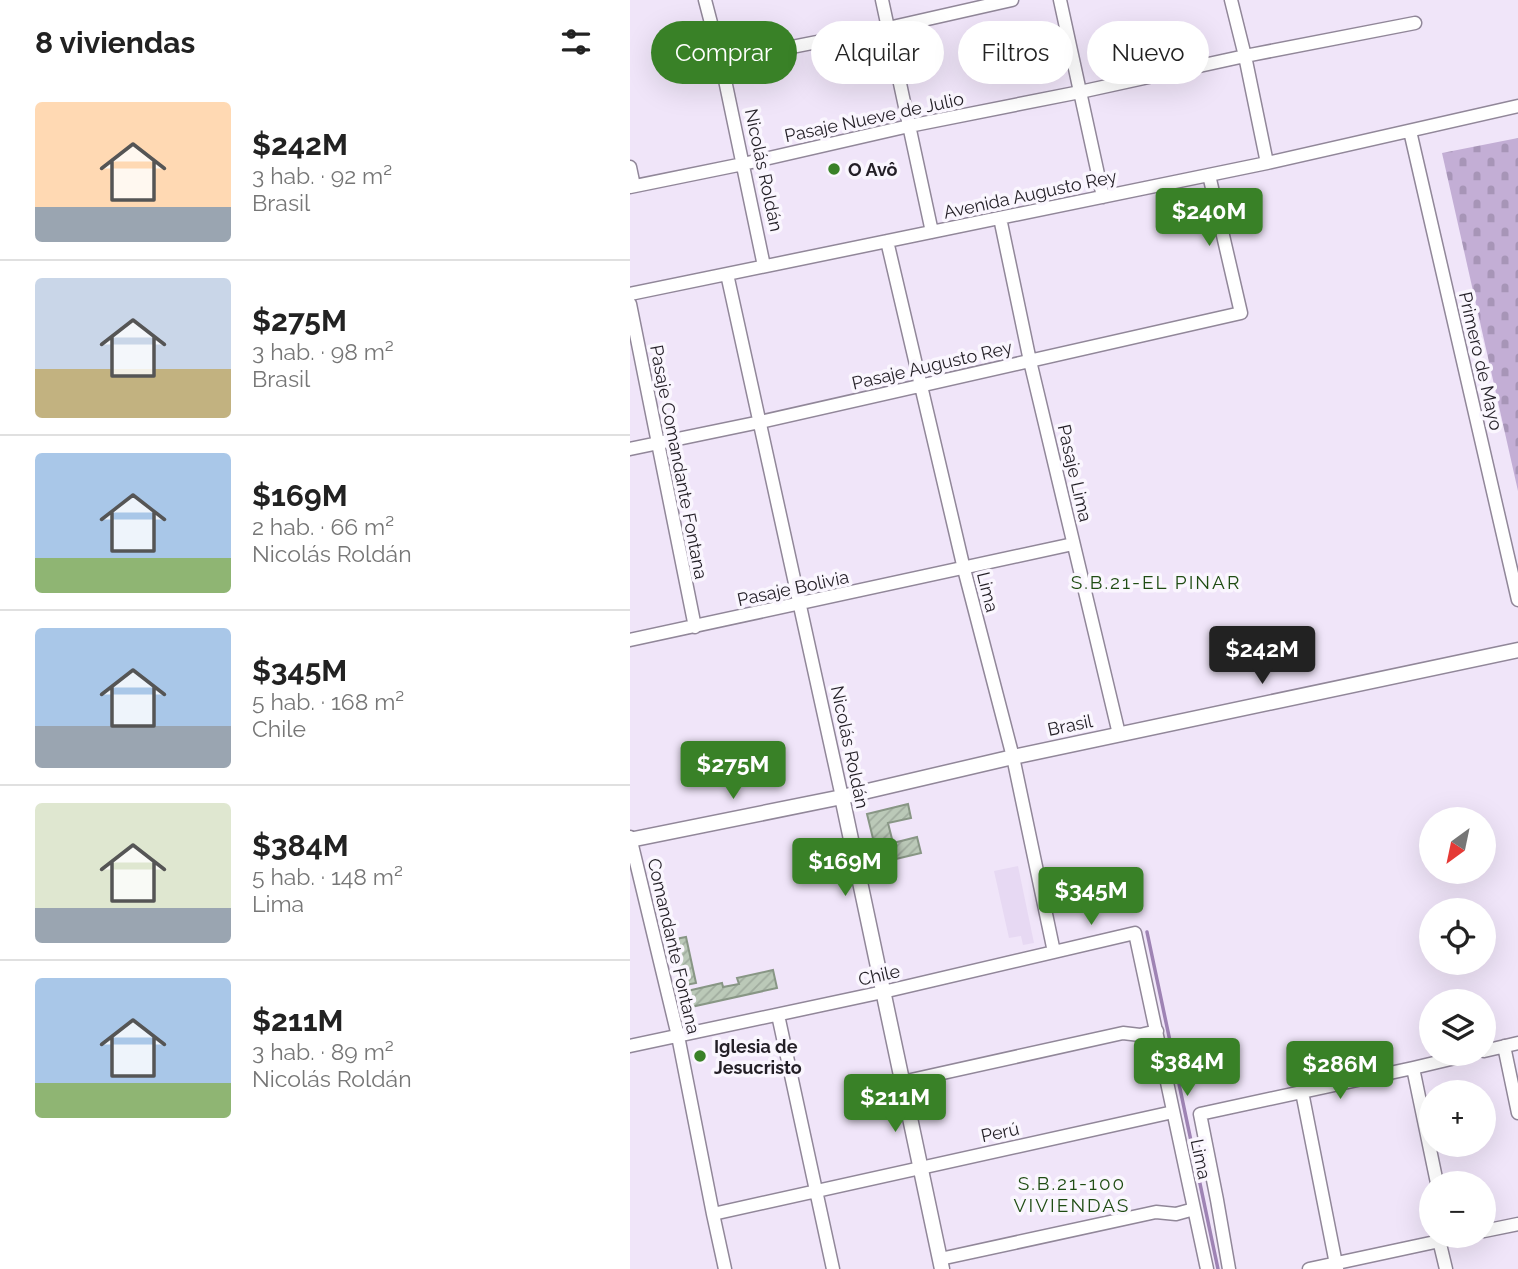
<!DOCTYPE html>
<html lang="es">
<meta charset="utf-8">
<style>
:root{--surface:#fff;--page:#f6f6f6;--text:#222;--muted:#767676;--line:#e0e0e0;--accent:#398127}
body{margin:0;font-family:Raleway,sans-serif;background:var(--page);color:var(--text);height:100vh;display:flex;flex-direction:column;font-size:26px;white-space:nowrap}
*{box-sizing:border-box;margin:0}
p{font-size:23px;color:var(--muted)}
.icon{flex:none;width:38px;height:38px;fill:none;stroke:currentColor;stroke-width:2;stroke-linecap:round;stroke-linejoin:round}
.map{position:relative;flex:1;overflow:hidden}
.panel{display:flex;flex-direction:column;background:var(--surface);width:630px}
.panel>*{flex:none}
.top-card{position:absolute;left:21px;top:21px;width:665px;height:63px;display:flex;gap:14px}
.needle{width:46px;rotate:213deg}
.buttons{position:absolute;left:789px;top:807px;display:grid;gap:14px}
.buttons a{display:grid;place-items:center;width:77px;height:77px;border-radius:50%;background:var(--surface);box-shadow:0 7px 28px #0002;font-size:35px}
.price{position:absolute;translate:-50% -60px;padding:0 16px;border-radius:7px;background:var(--accent);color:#fff;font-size:23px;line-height:46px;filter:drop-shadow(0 2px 4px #0008)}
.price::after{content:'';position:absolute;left:50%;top:42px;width:21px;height:16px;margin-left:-10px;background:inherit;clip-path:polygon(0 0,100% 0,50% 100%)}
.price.selected{background:#222;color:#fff}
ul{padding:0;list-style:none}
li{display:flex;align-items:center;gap:21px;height:175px;padding:0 35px}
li+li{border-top:2px solid var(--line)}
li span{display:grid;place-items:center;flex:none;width:196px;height:140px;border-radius:7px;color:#555}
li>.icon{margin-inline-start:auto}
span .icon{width:84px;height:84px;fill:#fffc;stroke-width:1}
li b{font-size:30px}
h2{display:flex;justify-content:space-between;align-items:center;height:84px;padding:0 35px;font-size:30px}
.chip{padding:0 24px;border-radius:32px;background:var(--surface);box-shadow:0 7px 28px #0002;font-size:24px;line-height:63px}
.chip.selected{background:var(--accent);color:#fff}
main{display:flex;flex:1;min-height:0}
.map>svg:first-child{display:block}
.built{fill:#e7d9f3}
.cemetery{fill:url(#cemetery-stones)}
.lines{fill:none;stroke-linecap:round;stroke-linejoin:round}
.stream{stroke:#9e83b4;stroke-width:3.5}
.building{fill:url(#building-hatch);stroke:#889685;stroke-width:2}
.minor-casing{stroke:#918799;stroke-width:15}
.tertiary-casing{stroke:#918799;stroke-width:17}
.minor{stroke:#fff;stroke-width:12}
.tertiary{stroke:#fff;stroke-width:14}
.poi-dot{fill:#398127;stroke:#faf6fe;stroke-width:2.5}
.labels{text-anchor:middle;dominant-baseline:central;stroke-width:7;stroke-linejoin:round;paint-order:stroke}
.street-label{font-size:18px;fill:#231f26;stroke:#faf6fe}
.poi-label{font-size:18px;font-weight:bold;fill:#231f26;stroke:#faf6fe;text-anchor:start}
.neighbourhood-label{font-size:19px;letter-spacing:2px;fill:#1f4c13;stroke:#faf6fe}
</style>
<main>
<section class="panel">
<h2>8 viviendas<svg class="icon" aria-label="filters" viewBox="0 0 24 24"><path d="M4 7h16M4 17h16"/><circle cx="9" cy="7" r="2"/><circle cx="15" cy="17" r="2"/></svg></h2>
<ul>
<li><span style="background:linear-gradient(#ffd9b3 75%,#9aa5b1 0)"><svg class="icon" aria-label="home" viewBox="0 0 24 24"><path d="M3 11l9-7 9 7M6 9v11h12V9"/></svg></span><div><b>$242M</b><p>3 hab. · 92 m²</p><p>Brasil</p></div></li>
<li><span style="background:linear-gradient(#c9d6e8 65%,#c2b280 0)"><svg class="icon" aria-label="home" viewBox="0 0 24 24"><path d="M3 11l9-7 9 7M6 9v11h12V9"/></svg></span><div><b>$275M</b><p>3 hab. · 98 m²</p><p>Brasil</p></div></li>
<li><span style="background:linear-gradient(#a9c7e8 75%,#8fb573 0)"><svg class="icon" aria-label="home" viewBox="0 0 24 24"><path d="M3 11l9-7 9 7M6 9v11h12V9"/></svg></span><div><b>$169M</b><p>2 hab. · 66 m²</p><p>Nicolás Roldán</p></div></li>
<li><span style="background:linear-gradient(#a9c7e8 70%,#9aa5b1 0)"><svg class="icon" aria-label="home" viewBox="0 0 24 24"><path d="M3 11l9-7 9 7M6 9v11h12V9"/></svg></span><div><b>$345M</b><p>5 hab. · 168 m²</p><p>Chile</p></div></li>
<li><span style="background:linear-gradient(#dfe7d0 75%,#9aa5b1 0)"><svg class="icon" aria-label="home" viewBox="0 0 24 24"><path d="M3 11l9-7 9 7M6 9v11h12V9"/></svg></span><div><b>$384M</b><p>5 hab. · 148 m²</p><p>Lima</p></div></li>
<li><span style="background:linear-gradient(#a9c7e8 75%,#8fb573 0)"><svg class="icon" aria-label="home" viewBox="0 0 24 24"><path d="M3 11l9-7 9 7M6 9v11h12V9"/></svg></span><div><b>$211M</b><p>3 hab. · 89 m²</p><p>Nicolás Roldán</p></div></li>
</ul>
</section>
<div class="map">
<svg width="888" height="1269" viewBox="0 0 888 1269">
<defs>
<pattern id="cemetery-stones" width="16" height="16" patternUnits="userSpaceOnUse" patternTransform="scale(1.75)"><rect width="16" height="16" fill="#c3aed5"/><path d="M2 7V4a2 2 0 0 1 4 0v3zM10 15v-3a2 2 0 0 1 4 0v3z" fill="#a795b7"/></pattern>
<pattern id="building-hatch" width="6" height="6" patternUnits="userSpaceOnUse" patternTransform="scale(1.75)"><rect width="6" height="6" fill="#bbc9b8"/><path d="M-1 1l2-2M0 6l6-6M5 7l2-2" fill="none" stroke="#a0ac9e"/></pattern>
</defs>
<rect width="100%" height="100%" fill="#f0e5f9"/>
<!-- built -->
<path class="built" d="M388 866 404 943 393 945 391 936 379 938 364 871Z"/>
<!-- cemetery -->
<path class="cemetery" d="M888 138V491L812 153Z"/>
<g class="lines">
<!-- stream -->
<path class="stream" d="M517 932 588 1269"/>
</g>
<!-- building -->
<path class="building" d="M278 804 281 818 258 823 263 843 287 837 291 853 249 863 237 814Z
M56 937 66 983 50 986 40 940Z
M143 970 147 988 61 1007 57 991 92 983 93 987 109 984 107 978Z"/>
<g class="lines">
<!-- minor casing -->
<g class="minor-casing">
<path id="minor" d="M75 0 91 61 134 266
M252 0 302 232
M430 0 473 197
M601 0 615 56 637 163
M91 61 258 28 382 0
M780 131 888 600
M0 167 4 186
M0 187 113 164 279 126 450 92 615 56 785 23
M370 218 400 361 489 734
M257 241 334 569 383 757 424 952
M97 274 212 797
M0 294 637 163 888 106
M0 304 65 627
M0 449 130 422 611 313 579 175
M0 640 443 544
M0 837 48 1036 83 1214 95 1269
M148 1015 203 1269
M0 1046 253 992 505 933 577 1269
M874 1046 888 1113
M854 1051 888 1043
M783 1068 807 1183
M272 1082 493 1033 510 1035 527 1031
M672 1092 707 1269
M83 1214 543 1112
M854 1231 888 1224
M812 1236 809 1240 816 1269
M310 1259 526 1212 546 1214 564 1209
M599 1269 587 1200 570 1114 783 1068 842 1054
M679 1269 833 1236"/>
</g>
<!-- tertiary casing -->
<g class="tertiary-casing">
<path id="tertiary" d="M212 797 312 1269
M0 840 212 797 383 757 888 650"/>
</g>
<!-- minor -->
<use href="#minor" class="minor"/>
<!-- tertiary -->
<use href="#tertiary" class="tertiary"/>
</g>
<!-- markers -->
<g class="poi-dot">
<circle cx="204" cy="169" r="7"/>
<circle cx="70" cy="1056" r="7"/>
</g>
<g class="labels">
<!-- street labels -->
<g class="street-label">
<text transform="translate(244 117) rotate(-12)">Pasaje Nueve de Julio</text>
<text transform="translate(134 170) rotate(78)">Nicolás Roldán</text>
<text transform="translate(400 194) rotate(-12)">Avenida Augusto Rey</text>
<text transform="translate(851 361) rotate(77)">Primero de Mayo</text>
<text transform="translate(302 365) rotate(-13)">Pasaje Augusto Rey</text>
<text transform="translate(49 462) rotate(79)">Pasaje Comandante Fontana</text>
<text transform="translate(445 473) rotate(77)">Pasaje Lima</text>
<text transform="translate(163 588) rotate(-12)">Pasaje Bolivia</text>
<text transform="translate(358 592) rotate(76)">Lima</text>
<text transform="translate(440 725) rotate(-12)">Brasil</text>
<text transform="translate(220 747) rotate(78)">Nicolás Roldán</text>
<text transform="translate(44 946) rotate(77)">Comandante Fontana</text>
<text transform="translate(249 975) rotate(-13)">Chile</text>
<text transform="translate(370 1132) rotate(-12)">Perú</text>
<text transform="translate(571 1159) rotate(78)">Lima</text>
</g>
<!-- poi labels -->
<g class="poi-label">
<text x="218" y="169">O Avô</text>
<text x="84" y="1046">Iglesia de<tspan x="84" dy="21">Jesucristo</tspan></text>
</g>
<!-- neighbourhood labels -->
<g class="neighbourhood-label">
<text x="526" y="582">S.B.21-EL PINAR</text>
<text x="442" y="1183">S.B.21-100<tspan x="442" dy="22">VIVIENDAS</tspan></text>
</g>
</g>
</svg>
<div class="buttons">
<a><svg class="needle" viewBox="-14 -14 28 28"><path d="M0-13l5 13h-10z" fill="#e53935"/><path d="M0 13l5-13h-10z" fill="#767676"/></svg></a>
<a><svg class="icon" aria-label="locate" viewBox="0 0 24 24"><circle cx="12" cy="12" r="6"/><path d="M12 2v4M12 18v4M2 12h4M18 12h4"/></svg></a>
<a><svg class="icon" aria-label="layers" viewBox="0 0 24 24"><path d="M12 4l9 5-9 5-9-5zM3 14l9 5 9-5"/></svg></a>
<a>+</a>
<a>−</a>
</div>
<b class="price" style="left:579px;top:248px">$240M</b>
<b class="price selected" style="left:632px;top:686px">$242M</b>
<b class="price" style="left:103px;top:801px">$275M</b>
<b class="price" style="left:215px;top:898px">$169M</b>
<b class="price" style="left:461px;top:927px">$345M</b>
<b class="price" style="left:557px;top:1098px">$384M</b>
<b class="price" style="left:710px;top:1101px">$286M</b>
<b class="price" style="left:265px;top:1134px">$211M</b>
<div class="top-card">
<a class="chip selected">Comprar</a>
<a class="chip">Alquilar</a>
<a class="chip">Filtros</a>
<a class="chip">Nuevo</a>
</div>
</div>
</main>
